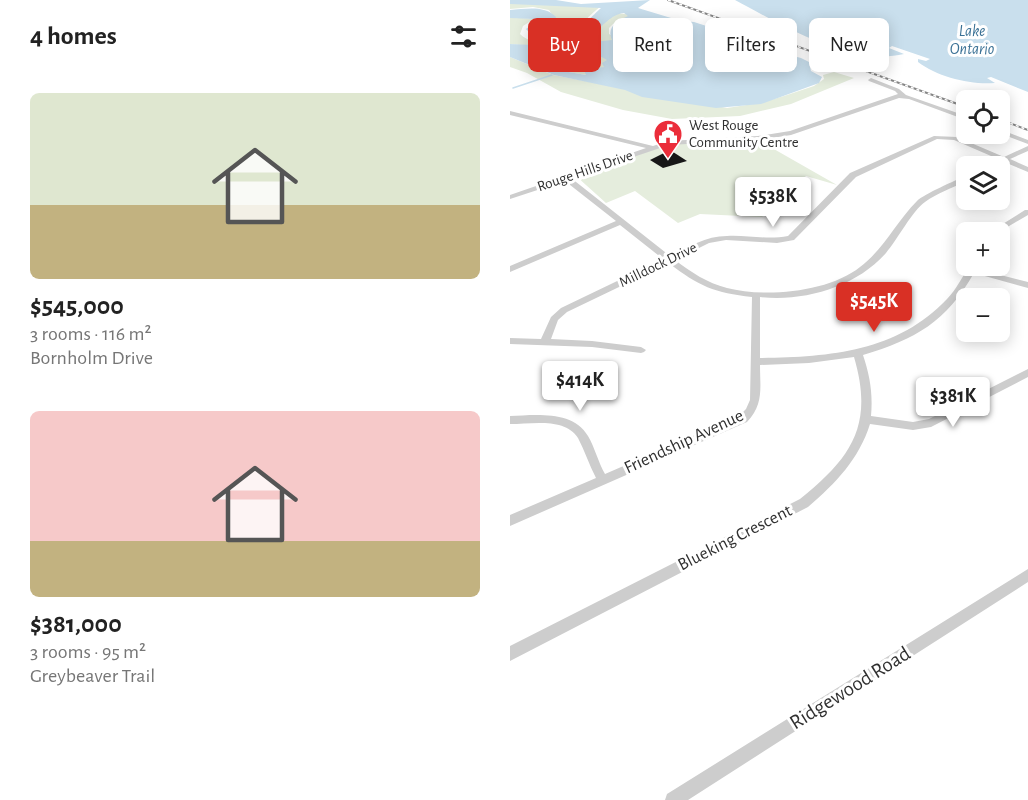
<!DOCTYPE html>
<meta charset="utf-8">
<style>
:root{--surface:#fff;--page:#f2f2f2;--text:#222;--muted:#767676;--accent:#d93025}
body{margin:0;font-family:"Alegreya Sans",sans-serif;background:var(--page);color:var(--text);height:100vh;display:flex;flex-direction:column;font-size:22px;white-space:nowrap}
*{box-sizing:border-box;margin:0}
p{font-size:20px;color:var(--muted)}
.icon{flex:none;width:33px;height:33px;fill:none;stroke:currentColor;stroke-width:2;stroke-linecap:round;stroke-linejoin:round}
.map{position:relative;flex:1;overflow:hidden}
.side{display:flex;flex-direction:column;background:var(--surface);width:510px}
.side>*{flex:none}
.hud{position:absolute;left:18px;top:18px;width:410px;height:54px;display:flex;gap:12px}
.fabs{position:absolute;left:446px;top:90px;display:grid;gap:12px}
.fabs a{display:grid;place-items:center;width:54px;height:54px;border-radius:9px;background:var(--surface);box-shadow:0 3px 15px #0003;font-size:30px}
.price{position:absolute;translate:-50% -51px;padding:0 14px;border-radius:6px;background:#fff;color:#222;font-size:20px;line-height:39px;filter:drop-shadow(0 2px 3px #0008)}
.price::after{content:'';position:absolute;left:50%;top:36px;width:18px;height:14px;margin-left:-9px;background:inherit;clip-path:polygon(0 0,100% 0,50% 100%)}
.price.on{background:var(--accent);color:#fff}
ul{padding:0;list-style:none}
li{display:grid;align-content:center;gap:12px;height:318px;padding:0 30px}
li span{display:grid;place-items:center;height:186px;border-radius:9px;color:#555}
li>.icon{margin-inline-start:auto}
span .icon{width:108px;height:108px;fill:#fffc;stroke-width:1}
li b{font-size:26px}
h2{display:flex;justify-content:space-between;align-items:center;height:72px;padding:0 30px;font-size:26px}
.tag{padding:0 21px;border-radius:9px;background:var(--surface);box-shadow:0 3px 15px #0003;font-size:21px;line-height:54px}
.tag.on{background:var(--accent);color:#fff}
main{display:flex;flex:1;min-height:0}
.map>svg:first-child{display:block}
.green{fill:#e5eddd}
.water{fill:#c9dfed;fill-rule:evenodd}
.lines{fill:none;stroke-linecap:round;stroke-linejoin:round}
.stream{stroke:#c9dfed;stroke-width:1.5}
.building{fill:#171717}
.minor{fill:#cdcdcd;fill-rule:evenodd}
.rail-casing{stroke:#858585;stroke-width:2}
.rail{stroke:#fff;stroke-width:1.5;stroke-dasharray:3;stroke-linecap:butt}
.labels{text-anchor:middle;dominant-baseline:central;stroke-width:6;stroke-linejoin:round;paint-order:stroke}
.far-poi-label{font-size:15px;fill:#303030;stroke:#fff;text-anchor:start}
.far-street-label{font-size:15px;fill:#303030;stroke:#fff}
.far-water-label{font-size:16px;font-style:italic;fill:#3a7195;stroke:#fff}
.street-label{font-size:18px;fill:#303030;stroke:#fff}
.near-street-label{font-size:21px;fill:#303030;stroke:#fff}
</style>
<main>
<section class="side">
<h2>4 homes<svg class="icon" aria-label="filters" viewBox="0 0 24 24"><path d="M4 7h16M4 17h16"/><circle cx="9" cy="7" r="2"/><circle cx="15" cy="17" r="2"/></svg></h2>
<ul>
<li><span style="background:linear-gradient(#dfe7d0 60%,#c2b280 0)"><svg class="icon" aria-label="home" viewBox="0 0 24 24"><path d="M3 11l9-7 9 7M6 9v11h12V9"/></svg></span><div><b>$545,000</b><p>3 rooms · 116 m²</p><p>Bornholm Drive</p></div></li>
<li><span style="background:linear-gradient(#f6c9c9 70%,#c2b280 0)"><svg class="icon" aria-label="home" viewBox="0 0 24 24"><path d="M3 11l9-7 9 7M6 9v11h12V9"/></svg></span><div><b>$381,000</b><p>3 rooms · 95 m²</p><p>Greybeaver Trail</p></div></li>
</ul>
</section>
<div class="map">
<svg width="518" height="800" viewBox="0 0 518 800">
<rect width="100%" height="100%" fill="#fff"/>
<!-- green -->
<path class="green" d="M22 2 90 7C69 23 68 37 38 32L44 17 39 10 23 7 0 9V4Z
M106 13 124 15 103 24 99 28V34L108 39C74 50 35 47 0 44V17L24 19 13 26 10 34C23 47 54 46 70 38 83 31 95 21 106 13Z
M73 51 121 57 89 69 84 67 74 70 122 82 45 70 39 63 19 54Z
M0 57 43 75 217 108 250 103 274 96 304 86 314 79 313 75 324 72 344 78 281 104 230 116 162 119 113 110 51 92 17 73 0 67Z
M248 140 327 185 296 176 252 217 190 214 168 223 125 191 96 203 66 176 145 149 167 144Z"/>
<!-- water -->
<path class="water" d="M0 0H46L71 4 140 0 128 8 171 21 184 22 212 31 232 43 291 58 299 62 301 71 312 77 309 83 251 104 206 108 132 97 115 90 44 75 0 57V44L47 46 102 40C96 26 108 21 118 16L114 13C101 14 93 27 82 33 64 45 31 47 16 29L26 22 24 19 0 18V10C15 9 35 5 46 17L40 30C63 43 76 21 91 8L0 4ZM59 53C73 53 86 52 97 60L92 63 94 67 74 70 76 75 53 71 24 56Z
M225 0H518V92L481 77 477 78 485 83C460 85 428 77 408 62V59L416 61 420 59 382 46 379 48 394 54C340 67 272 25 225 0Z"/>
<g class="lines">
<!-- stream -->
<path class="stream" d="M3 88 42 75"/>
</g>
<!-- building -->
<path class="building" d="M160 150 177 161 153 168 140 160Z"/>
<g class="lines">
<!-- minor -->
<path class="minor" d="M361 78 389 89 396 95 456 116V120L399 99 389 98 281 135 248 140 159 145 61 178 160 256C178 247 196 236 217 236 238 235 258 240 278 236L340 173 424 136 447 137 494 157 518 146V151L500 159 518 167V172L494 162 485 166H477L478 165 488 159 444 140 427 139 346 177 284 240 267 243 216 240 199 243 165 260C181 272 197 283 217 288 255 298 319 292 350 267 374 249 386 222 407 201 414 194 446 180 456 176V181C443 188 427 193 415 202 403 210 387 240 376 253 346 287 294 302 250 297V358C319 357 387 352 437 299 447 289 452 276 460 266H468L467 269 518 282V288L464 273C436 322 406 339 353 355 360 376 363 394 361 416L403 422 419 419 518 369V377L421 427 403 430 360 424C349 459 326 483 298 507L0 661V646L290 499C342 457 364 425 344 357L299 363 250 365C250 388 254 404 237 422L0 526V515L86 478C79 465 75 451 68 438 55 417 21 424 0 424V416C25 415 63 410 78 436 85 448 88 462 95 474L229 416 236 409 240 400 242 297C205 293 188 286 159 263L57 312 48 320 41 339 82 341 131 347 136 350 134 352 131 353 82 347 0 344V338L31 339 41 317 51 308 153 259 110 225 0 272V266L106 221 55 181 0 199V195L136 148 0 115V111L143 146 158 141 248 136 280 131 388 94 385 91 359 81 358 80Z
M489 129 518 140V144L489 133Z
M515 210H518V215L489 232H480Z
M518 569V582L178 800H155L157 794Z"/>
<!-- rail casing -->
<g class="rail-casing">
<path id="rail" d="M158 0 456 107
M489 119 518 130"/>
</g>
<!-- rail -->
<use href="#rail" class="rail"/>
</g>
<!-- icons -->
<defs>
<g id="civic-pin" transform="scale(1.5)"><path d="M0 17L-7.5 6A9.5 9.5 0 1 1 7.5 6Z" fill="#eb2d3a" stroke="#fff"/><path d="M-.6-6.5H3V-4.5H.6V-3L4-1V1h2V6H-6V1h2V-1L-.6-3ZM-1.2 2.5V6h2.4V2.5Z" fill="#fff"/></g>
</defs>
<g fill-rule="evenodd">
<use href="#civic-pin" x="158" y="134"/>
</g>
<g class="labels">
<!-- far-poi labels -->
<g class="far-poi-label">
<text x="179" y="125">West Rouge<tspan x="179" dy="17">Community Centre</tspan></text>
</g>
<!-- far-street labels -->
<g class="far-street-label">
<text transform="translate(75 171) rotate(-19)">Rouge Hills Drive</text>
<text transform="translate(148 265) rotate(-26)">Milldock Drive</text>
</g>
<!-- far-water labels -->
<g class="far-water-label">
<text x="462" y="31">Lake<tspan x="462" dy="18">Ontario</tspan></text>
</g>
<!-- street labels -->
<g class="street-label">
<text transform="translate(174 442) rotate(-25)">Friendship Avenue</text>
<text transform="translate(225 538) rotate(-27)">Blueking Crescent</text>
</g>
<!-- near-street labels -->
<g class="near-street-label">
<text transform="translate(340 688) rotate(-32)">Ridgewood Road</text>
</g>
</g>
</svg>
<div class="fabs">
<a><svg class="icon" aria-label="locate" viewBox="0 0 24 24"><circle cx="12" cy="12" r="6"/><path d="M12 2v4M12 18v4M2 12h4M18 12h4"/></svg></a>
<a><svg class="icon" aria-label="layers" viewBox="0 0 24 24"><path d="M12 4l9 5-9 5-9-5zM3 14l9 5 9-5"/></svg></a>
<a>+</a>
<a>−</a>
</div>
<b class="price" style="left:263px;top:228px">$538K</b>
<b class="price on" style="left:364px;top:333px">$545K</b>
<b class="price" style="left:70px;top:412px">$414K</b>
<b class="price" style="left:443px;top:428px">$381K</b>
<div class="hud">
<a class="tag on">Buy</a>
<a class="tag">Rent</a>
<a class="tag">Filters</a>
<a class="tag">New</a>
</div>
</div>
</main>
